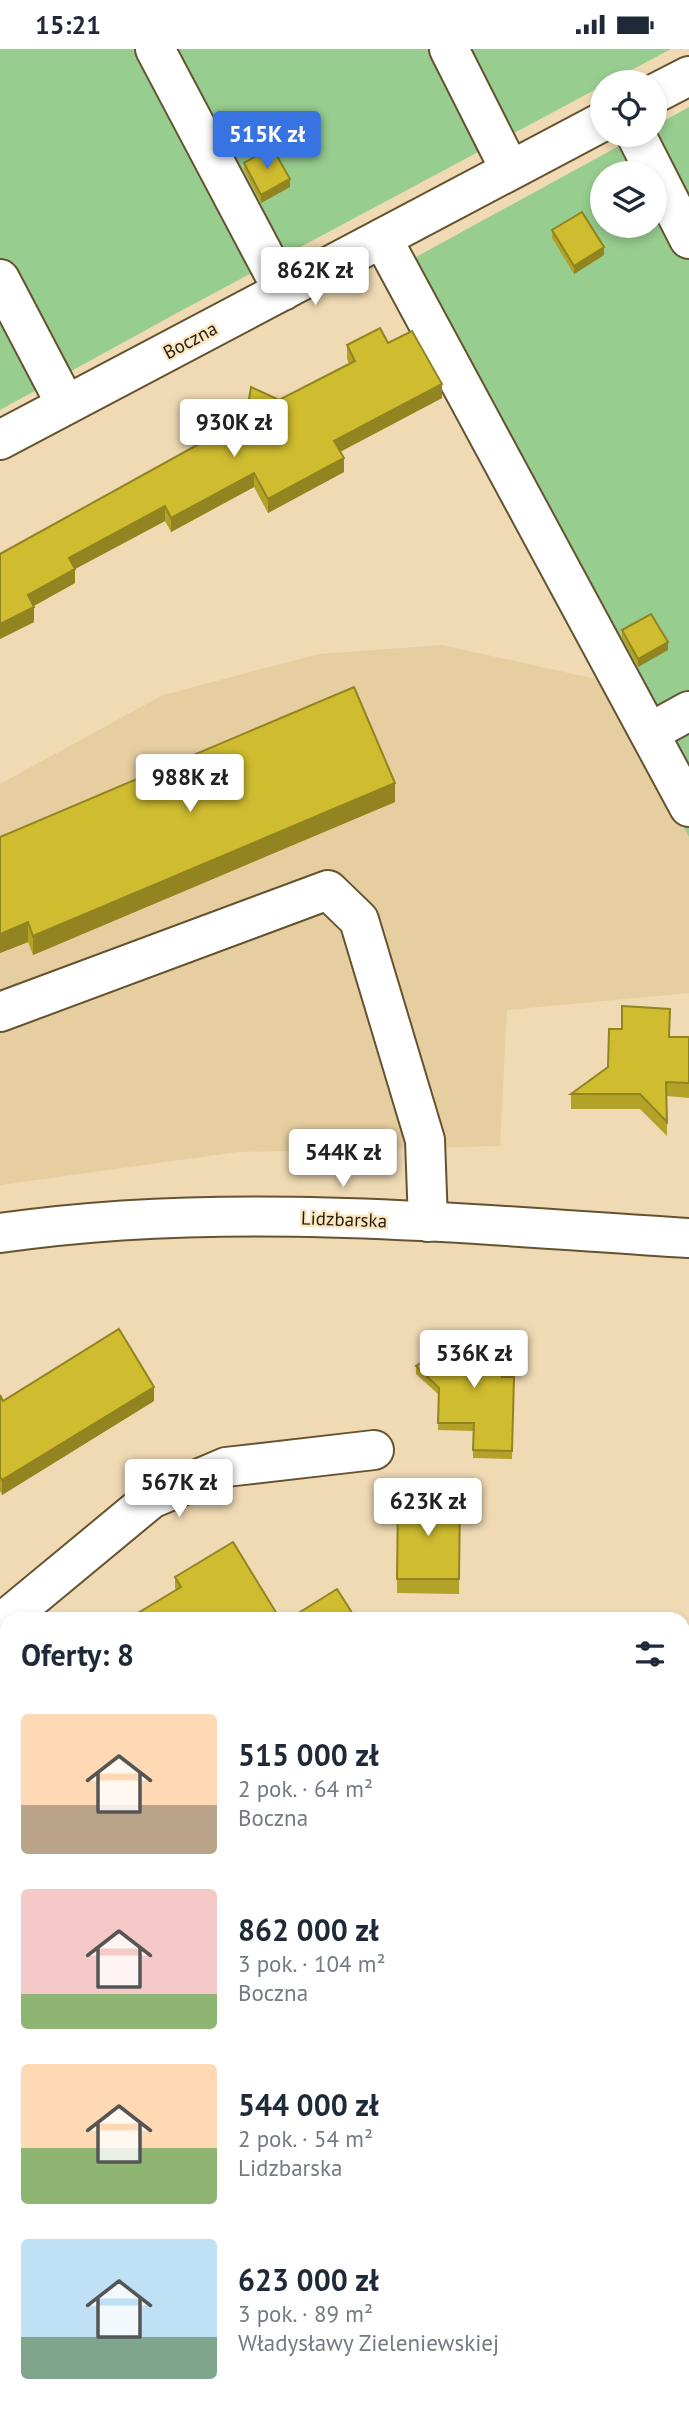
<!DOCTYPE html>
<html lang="pl">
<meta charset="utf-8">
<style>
:root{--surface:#fff;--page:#f6f6f7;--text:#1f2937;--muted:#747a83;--accent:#3873e2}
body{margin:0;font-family:"PT Sans",sans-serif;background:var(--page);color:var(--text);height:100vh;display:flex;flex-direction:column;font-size:26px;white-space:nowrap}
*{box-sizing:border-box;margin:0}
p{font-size:23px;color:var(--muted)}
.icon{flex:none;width:38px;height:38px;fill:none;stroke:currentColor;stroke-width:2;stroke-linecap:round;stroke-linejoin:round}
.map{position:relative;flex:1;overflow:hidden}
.panel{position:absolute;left:0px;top:1563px;width:690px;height:800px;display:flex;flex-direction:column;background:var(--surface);border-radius:21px 21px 0 0;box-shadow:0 4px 10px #0003}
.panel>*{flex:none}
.buttons{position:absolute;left:590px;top:21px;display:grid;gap:14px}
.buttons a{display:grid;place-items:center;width:77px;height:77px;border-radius:50%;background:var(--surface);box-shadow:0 4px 10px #0003;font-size:35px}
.price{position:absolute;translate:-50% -60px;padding:0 16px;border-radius:7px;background:#fff;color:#222;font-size:23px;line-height:46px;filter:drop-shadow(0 2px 4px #0008)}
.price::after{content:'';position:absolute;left:50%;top:42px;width:21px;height:16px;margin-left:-10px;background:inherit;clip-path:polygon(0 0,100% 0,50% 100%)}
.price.current{background:var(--accent);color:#fff}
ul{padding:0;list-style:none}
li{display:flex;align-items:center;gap:21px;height:175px;padding:0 21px}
li span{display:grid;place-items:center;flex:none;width:196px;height:140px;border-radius:7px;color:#555}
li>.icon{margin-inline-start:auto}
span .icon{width:84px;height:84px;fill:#fffc;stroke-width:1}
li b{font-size:30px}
h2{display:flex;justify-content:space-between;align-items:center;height:84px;padding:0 21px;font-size:30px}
.status{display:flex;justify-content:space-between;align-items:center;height:49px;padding:0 35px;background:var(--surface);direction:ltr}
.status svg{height:19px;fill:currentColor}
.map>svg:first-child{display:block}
.built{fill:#e7cea1}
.green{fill:#97cd8f;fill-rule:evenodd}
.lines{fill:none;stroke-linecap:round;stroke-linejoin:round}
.minor-casing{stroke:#655330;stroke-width:42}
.major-casing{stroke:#655330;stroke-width:42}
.minor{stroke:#fff;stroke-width:38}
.major{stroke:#fff;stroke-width:38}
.rail-casing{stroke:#584d38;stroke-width:8}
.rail{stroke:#fde7c1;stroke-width:5;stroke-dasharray:16;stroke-linecap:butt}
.wall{fill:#b2a228}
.shaded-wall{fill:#918421}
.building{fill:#cfbc2f;stroke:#918421;stroke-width:2}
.labels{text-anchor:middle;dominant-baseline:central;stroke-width:5;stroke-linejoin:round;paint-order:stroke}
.street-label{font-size:19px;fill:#251d0f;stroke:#fde7c1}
</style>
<div class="status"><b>15:21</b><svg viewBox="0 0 49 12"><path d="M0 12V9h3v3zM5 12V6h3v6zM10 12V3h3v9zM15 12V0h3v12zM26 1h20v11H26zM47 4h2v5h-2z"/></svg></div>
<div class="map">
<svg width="689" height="2361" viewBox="0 0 689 2361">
<rect width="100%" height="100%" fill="#f0dab4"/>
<!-- built -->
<path class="built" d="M442 596 605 632 689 788V944L507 961 500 1097 238 1103 0 1136V735L163 646 319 605Z"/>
<!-- green -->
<path class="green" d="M0 0H671L609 33H602V37L188 258 0 361Z
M689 58V788L385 225 639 86H654L655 77ZM602 124H654V177H602Z"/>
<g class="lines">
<!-- minor casing -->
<g class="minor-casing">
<path id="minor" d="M155 0 283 242
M449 0 510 121
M654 45 689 27
M636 86 689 190
M382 189 689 758
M0 230 66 356
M0 391 602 73
M649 684 689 662
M0 963 328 841 359 871 425 1091 428 1173
M0 1575 151 1450 226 1418 374 1401
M682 1734 689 1730
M0 2143 7 2139
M682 2328 689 2324
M637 2361 644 2356"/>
</g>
<!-- major casing -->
<g class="major-casing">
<path id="major" d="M0 1184C228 1151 461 1175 689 1189"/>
</g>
<!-- minor -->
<use href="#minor" class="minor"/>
<!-- major -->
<use href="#major" class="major"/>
<!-- rail casing -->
<g class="rail-casing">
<path id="rail" d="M682 2083 689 2076
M424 2361 429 2356"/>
</g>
<!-- rail -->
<use href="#rail" class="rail"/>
</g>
<!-- wall -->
<path class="wall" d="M244 114 290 138 261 154 244 121Z
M552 181 604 206 574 225 552 189Z
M388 294 442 349 340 403 344 423 268 464 254 438 171 483 165 472 75 520V534L34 557V573L0 590V505L279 351 349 315 347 310V296Z
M622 581 668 601 638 618 622 589Z
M395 753 33 906 28 893 0 904V788Z
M670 988H689V1049L667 1047V1087L640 1060H571V1045Z
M416 1317 502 1328H514L512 1410 473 1409V1382L438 1381 439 1346 416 1325Z
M0 1346 3 1352H154L2 1446 0 1442Z
M398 1447 460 1448 459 1545 397 1544Z
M175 1528 280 1570 176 1541 175 1539Z
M7 2309V2356H54L4 2360 0 2352V2313Z"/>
<!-- shaded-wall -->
<path class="shaded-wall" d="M290 130V138L261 154V146Z
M604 198V206L574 225V217Z
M442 335V349L334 406V392Z
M344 409V423L268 464V450Z
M254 424V438L171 483V469Z
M165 457V472L75 520V534L28 560V546L69 509Z
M34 558V573L0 590V575Z
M668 593V601L638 618V610Z
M395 734V753L33 906V887Z
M28 873V893L0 904V885Z
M154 1338V1352L2 1446V1431Z
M689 1623V1631L682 1635V1628Z
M7 1992V2006L0 2010V1996Z"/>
<!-- building -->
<path class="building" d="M272 98 290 130 261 146 244 114Z
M582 163 604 198 574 217 552 181Z
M380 279 388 294 412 282 442 335 334 392 344 409 268 450 254 424 171 469 165 457 69 509 75 520 28 546 34 558 0 575V505L246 369 251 338 279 351 355 312 347 296Z
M651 565 668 593 638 610 622 581Z
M354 638 395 734 33 887 28 873 0 885V788Z
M622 957 670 960 669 988H689V1034L666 1033 667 1073 640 1045H571L608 1018 609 980H622Z
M119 1280 154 1338 2 1431 0 1428V1346L3 1352Z
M432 1291 503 1294 502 1328H514L512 1402 473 1401 474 1374H438L439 1339 416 1317 432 1306Z
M398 1447 460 1448 459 1530H397Z
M233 1493 280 1570H128L181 1538 175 1528Z
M337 1540 356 1570H289Z
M682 1573 689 1584V1623L682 1628Z
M7 1924V1992L0 1996V1928Z
M7 2309V2354L0 2342V2313Z
M8 2356H54L57 2361H2L9 2357Z"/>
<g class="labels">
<!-- street labels -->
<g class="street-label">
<text transform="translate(190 291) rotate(-28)">Boczna</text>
<text transform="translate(344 1170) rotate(2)">Lidzbarska</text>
</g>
</g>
</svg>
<div class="buttons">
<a><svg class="icon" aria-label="locate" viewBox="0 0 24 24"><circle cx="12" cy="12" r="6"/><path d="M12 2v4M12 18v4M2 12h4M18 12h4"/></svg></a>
<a><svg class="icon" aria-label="layers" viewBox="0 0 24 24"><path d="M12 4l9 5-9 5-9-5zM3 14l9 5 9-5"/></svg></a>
</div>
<b class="price current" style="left:267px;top:122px">515K zł</b>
<b class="price" style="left:315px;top:258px">862K zł</b>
<b class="price" style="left:234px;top:410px">930K zł</b>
<b class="price" style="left:190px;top:765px">988K zł</b>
<b class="price" style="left:343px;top:1140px">544K zł</b>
<b class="price" style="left:474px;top:1341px">536K zł</b>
<b class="price" style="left:179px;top:1470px">567K zł</b>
<b class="price" style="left:428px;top:1489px">623K zł</b>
<section class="panel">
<h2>Oferty: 8<svg class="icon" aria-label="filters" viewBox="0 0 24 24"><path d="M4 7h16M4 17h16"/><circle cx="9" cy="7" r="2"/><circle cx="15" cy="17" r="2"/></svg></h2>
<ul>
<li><span style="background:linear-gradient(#ffd9b3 65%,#b9a48a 0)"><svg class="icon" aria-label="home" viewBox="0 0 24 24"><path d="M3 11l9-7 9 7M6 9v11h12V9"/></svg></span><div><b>515 000 zł</b><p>2 pok. · 64 m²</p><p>Boczna</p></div></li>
<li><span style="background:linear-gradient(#f6c9c9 75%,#8fb573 0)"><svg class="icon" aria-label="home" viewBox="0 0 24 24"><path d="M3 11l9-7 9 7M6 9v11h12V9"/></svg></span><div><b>862 000 zł</b><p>3 pok. · 104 m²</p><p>Boczna</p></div></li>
<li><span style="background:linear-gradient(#ffd9b3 60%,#8fb573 0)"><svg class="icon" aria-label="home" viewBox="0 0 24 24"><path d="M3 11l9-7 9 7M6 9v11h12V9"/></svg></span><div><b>544 000 zł</b><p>2 pok. · 54 m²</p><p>Lidzbarska</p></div></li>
<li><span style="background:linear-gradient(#bfe0f5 70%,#7fa58c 0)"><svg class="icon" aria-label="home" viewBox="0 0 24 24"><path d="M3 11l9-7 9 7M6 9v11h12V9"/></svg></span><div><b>623 000 zł</b><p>3 pok. · 89 m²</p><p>Władysławy Zieleniewskiej</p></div></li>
</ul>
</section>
</div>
